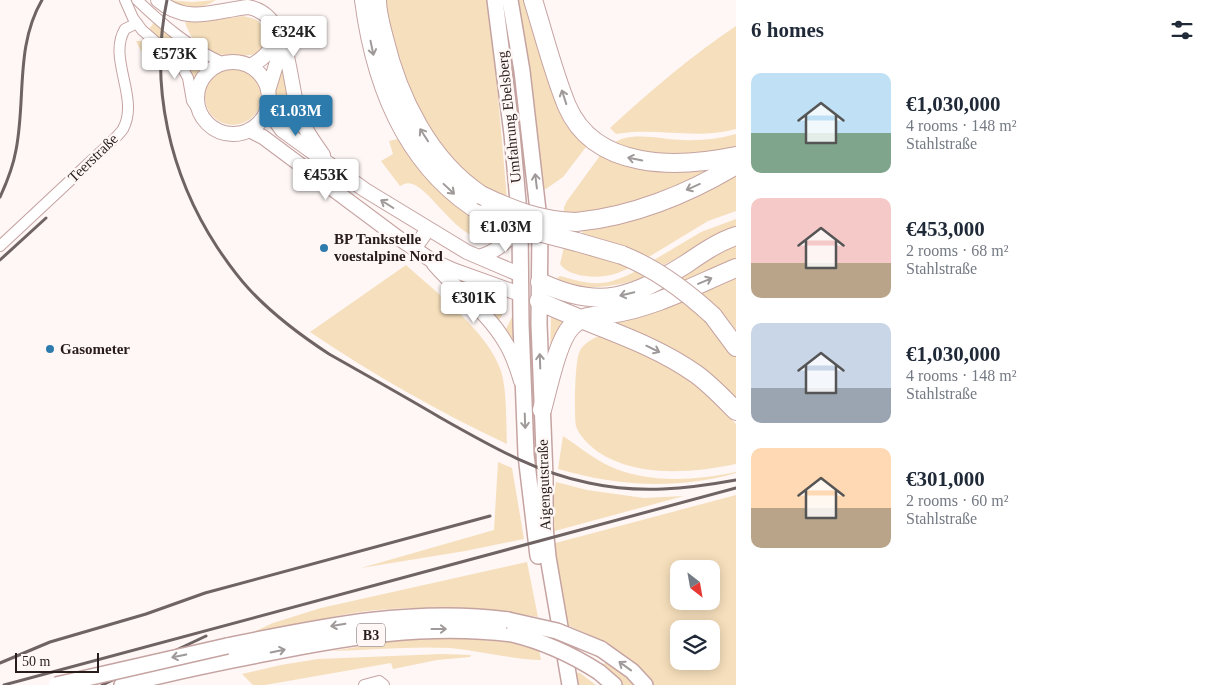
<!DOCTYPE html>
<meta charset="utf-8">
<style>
:root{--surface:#fff;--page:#f2f2f3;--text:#1f2937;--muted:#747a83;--accent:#2d7aac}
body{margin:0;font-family:"Times New Roman",serif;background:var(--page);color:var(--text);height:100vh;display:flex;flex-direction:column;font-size:19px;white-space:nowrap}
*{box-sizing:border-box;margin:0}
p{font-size:16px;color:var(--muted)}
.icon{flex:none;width:28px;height:28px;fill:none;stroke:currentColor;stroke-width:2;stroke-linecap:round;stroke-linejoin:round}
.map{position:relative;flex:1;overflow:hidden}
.side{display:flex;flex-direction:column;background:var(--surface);width:475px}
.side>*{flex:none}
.needle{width:32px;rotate:149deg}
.fabs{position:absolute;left:670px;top:560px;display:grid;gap:10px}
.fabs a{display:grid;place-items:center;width:50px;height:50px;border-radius:10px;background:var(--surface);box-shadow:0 2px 12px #0003;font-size:25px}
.scale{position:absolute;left:15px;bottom:12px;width:84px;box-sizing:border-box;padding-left:5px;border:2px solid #291d1c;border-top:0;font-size:14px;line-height:18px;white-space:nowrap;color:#291d1c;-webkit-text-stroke:4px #fef7f6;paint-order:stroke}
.price{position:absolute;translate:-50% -42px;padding:0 11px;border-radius:5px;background:#fff;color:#222;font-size:16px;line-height:32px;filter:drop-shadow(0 1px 2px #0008)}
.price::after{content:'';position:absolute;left:50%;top:30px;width:15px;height:11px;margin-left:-8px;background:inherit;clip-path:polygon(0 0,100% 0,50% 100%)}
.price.active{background:var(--accent);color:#fff}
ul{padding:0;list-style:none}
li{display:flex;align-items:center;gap:15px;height:125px;padding:0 15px}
li span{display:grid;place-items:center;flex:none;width:140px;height:100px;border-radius:10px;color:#555}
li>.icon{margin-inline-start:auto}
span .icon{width:60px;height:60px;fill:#fffc;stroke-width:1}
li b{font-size:21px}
h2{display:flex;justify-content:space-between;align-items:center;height:60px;padding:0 15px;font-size:21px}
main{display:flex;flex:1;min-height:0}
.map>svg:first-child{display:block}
.green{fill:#f6dfbc;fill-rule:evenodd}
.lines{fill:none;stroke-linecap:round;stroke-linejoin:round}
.street-casing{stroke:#c5a3a1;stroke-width:12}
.secondary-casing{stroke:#c5a3a1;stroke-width:16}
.primary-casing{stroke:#c5a3a1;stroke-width:18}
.highway-casing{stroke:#c5a3a1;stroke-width:20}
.street{stroke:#fff;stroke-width:10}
.secondary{stroke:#fff;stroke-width:14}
.primary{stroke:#fff;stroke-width:15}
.highway{stroke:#fff;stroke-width:18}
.rail{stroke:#6f6463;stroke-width:3}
.primary-bridge-casing{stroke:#c5a3a1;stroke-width:18;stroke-linecap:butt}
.highway-bridge-casing{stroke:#c5a3a1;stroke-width:20;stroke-linecap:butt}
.primary-bridge{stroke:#fff;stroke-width:15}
.highway-bridge{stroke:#fff;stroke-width:18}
.oneway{stroke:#9f9999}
.poi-dot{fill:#2d7aac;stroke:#fef7f6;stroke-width:2}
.labels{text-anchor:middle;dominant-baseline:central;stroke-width:5;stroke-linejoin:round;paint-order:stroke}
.shield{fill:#fef7f6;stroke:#695e5d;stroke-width:1}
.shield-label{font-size:14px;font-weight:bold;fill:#291d1c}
.street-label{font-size:15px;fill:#291d1c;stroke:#fef7f6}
.poi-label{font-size:15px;font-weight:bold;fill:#291d1c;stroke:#fef7f6;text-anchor:start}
</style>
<main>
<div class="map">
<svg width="736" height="685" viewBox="0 0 736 685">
<rect width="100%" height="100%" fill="#fef7f6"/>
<!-- green -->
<path class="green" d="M169 0 192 2 216 0C201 10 185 9 169 0Z
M382 0H486L494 51 507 199 490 192 447 159 403 83Z
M516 0H528L589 143 563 177 546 189 543 188 530 88Z
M243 16C248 17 254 18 258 21 265 28 270 42 263 50 256 58 223 56 213 53 207 51 198 45 194 40 190 35 187 28 185 22H202Z
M155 21 176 38 168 48 147 32Z
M736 26V129C696 140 656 127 616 134L610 128C650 91 691 56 736 26Z
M136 41H142L158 51 152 61 141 51Z
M183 44 213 63 206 69 195 85 189 67 177 52Z
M283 60 312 147C271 115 268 110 283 60Z
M205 97a28 28 0 1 1 56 0a28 28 0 1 1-56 0Z
M736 134V149L660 157 611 146C625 129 664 140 682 140 701 141 718 139 736 134Z
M402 138 503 228C501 234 498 237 492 238 462 246 437 197 415 185 409 182 405 183 400 186L381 161 393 154 389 141Z
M602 153 719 168 624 208 564 216V207L567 201Z
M736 172V211L708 221 647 258 608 241 583 235 582 229Z
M736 219V229L718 235 664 265 654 260 701 232Z
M736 243V261L686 281 679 277 696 265Z
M564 247 631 267C623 271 614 275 605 276 591 278 568 276 560 264Z
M406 265C436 292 488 332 501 371 507 390 506 423 507 444 439 412 372 374 310 332Z
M638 270 648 276C625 285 578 295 557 278L560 276C594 286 606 287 638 270Z
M736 274V330L721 311 698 291Z
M455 278 502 297V316L498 321Z
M681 297C693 308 731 343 736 357 736 365 736 391 736 400L607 322Z
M512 301 515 341 513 343 505 331 512 317Z
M551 313 568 320 550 361Z
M602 335 646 352 687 378 706 392 736 424V464C692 473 638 478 598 452 590 446 579 436 576 426 574 415 575 363 579 353 582 344 593 338 602 335Z
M563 436C577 445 590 456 605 464 644 484 694 481 736 472V473C676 490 617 486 558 469Z
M498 462 512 468 524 539 465 551 361 568 494 530Z
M556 482 587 490 644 498 684 496 551 532V514Z
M736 495V685H654C630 656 599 637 564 624L552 544ZM679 569H711V601H679ZM679 629H711V661H679Z
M527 562 538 617C485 607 431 606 377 610 334 614 292 627 250 638L249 634 273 623 321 608Z
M442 637 508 642 539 650 541 660C511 659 481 651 450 648 411 646 370 650 331 651L395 641Z
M442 654 471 655 470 657 437 660 393 669 391 663 265 685H253L242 674 281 665 318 659Z
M606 661 636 685H622L602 668Z
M570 672 580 673 596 685H574Z"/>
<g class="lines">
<!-- street casing -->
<g class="street-casing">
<path id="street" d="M125 0 133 18 142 30 180 63 188 78 192 101 200 113
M137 0C163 25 191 49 224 63
M0 246 107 146C112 141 119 135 123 129 140 98 107 58 125 29L137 23
M364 685 379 681 384 685"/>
</g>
<!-- secondary casing -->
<g class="secondary-casing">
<path id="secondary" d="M158 0C187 25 213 11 248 7 268 11 275 24 283 42L268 91
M283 42C291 66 292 91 299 115 304 129 314 142 323 155
M197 98a36 36 0 1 1 72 0a36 36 0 1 1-72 0Z
M250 66C269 56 273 48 276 27
M267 109 282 130 365 190 467 252 521 275
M249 130 263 137 397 237 431 260 453 270 520 294
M414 249 428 229
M479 257C498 251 509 240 520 224
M434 264C457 291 487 311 505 342 513 354 517 368 521 381"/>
</g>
<!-- primary casing -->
<g class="primary-casing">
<path id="primary" d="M495 0 512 134 520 224 521 324 526 455 538 556
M510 0 522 71 540 228 539 324 545 477V527L548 557 570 685
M227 646C320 627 413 607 508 620
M601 649 632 671 645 685
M599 672 614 685
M122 685C169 673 216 663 263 654 347 637 427 623 512 634"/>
</g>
<!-- highway casing -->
<g class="highway-casing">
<path id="highway" d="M364 0C375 85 407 168 484 214
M377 0C377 13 381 26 384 38 398 97 429 161 481 195
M533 0C544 35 553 72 567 106 595 171 678 168 736 156
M576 222C631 217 688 194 736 165
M577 242 622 255
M540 282C600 311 633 297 686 264 702 253 718 242 736 236
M539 301C591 326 648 340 696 374 711 385 723 398 736 411
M713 316 736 347
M542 410C548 389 557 342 571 327 583 314 594 317 610 314 654 308 695 285 736 268"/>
</g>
<!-- street -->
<use href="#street" class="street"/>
<!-- secondary -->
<use href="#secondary" class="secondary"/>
<!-- primary -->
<use href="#primary" class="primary"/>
<!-- highway -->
<use href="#highway" class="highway"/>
<!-- rail -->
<path class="rail" d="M167 0C149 86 170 175 217 247 227 262 237 276 249 289 273 315 300 335 329 354 366 375 404 396 441 418 489 445 535 472 589 483 639 494 687 489 736 480
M0 197C7 182 13 167 16 150 26 100 15 46 42 0
M0 260 46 218
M0 663 50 642 146 614 205 593 490 516
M4 685 736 488
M102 685 206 636"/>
<!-- primary-bridge casing -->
<g class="primary-bridge-casing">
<path id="primary-bridge" d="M508 620 557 631 601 649
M512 634C545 642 571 654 599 672
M56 685 227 646"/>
</g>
<!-- highway-bridge casing -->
<g class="highway-bridge-casing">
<path id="highway-bridge" d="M481 195C512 210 541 221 576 222
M484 214 527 229 577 242
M622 255C657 269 686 291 713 316"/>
</g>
<!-- primary-bridge -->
<use href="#primary-bridge" class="primary-bridge"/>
<!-- highway-bridge -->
<use href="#highway-bridge" class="highway-bridge"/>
</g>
<!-- one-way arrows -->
<defs><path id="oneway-shaft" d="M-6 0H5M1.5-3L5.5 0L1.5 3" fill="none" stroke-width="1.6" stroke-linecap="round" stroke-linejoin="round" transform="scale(1.25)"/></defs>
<g class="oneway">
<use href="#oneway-shaft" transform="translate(372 48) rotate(78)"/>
<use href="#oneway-shaft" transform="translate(564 97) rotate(-108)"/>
<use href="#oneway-shaft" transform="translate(424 135) rotate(-123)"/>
<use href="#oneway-shaft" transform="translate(635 159) rotate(-169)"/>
<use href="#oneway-shaft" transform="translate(536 181) rotate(-97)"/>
<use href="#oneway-shaft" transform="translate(693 187) rotate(156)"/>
<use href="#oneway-shaft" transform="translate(449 189) rotate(43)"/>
<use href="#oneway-shaft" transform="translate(387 204) rotate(-148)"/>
<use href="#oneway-shaft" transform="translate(705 281) rotate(-23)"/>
<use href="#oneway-shaft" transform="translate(627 294) rotate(166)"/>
<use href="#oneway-shaft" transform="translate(653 349) rotate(26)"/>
<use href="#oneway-shaft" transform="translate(540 361) rotate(-92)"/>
<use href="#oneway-shaft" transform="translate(525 421) rotate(88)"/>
<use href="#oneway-shaft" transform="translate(338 625) rotate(171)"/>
<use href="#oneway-shaft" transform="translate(439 629)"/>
<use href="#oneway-shaft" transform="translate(278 651) rotate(-12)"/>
<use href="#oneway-shaft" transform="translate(179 656) rotate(168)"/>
<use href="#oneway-shaft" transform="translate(625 666) rotate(-144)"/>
</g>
<!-- markers -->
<g class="poi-dot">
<circle cx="324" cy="248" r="5"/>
<circle cx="50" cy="349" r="5"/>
</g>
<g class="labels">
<!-- shield labels -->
<rect class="shield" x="357" y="623.5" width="28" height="23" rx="4"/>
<g class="shield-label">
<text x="371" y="635">B3</text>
</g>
<!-- street labels -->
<g class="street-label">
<text transform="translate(509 117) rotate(-96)">Umfahrung Ebelsberg</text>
<text transform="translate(93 158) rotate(-44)">Teerstraße</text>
<text transform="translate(544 485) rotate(-92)">Aigengutstraße</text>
</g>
<!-- poi labels -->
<g class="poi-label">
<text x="334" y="239">BP Tankstelle<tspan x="334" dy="17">voestalpine Nord</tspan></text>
<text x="60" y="349">Gasometer</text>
</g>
</g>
</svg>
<div class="fabs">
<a><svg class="needle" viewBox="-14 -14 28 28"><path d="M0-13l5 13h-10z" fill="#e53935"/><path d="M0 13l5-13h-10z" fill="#747a83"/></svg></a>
<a><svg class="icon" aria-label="layers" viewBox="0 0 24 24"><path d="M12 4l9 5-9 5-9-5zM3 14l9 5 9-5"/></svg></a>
</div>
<div class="scale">50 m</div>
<b class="price" style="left:294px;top:58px">€324K</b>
<b class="price" style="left:175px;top:80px">€573K</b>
<b class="price active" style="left:296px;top:137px">€1.03M</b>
<b class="price" style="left:326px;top:201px">€453K</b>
<b class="price" style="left:506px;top:253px">€1.03M</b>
<b class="price" style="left:474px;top:324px">€301K</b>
</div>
<section class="side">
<h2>6 homes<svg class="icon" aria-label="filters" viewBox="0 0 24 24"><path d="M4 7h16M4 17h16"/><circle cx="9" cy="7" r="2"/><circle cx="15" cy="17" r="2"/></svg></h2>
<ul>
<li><span style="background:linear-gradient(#bfe0f5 60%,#7fa58c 0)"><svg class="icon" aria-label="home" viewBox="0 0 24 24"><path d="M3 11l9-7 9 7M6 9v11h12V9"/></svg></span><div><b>€1,030,000</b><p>4 rooms · 148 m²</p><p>Stahlstraße</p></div></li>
<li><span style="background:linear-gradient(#f6c9c9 65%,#b9a48a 0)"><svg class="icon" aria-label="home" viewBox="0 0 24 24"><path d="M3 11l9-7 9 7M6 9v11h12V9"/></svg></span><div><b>€453,000</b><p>2 rooms · 68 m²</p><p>Stahlstraße</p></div></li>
<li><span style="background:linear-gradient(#c9d6e8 65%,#9aa5b1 0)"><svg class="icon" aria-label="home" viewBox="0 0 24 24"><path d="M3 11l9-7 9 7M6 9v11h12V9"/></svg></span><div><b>€1,030,000</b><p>4 rooms · 148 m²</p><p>Stahlstraße</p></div></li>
<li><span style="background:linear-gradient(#ffd9b3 60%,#b9a48a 0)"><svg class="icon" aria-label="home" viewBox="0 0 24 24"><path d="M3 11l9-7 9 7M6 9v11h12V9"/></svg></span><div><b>€301,000</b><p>2 rooms · 60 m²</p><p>Stahlstraße</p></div></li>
</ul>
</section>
</main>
